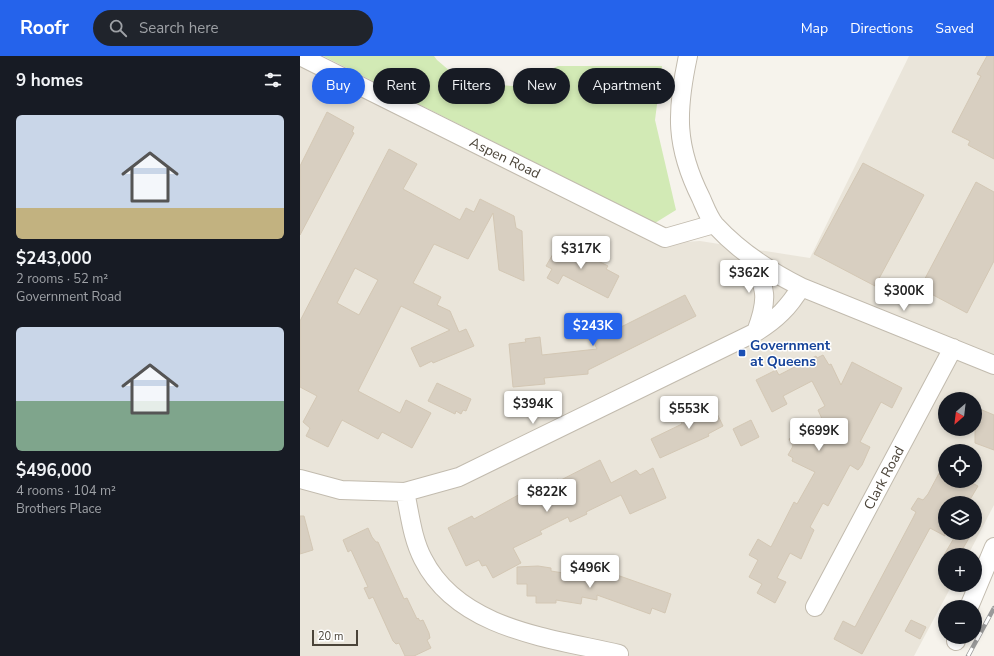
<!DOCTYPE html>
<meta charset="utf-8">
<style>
:root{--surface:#171b24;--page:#20242c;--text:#f1f3f6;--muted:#9ea1a6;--accent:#2563eb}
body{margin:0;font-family:"Nunito Sans",sans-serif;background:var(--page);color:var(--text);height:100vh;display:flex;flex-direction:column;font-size:15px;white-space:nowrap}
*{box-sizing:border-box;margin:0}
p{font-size:13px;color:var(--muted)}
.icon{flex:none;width:22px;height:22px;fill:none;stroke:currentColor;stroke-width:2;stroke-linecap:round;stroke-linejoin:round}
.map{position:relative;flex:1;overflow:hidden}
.side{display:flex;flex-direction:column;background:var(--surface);width:300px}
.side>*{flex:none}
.top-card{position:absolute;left:12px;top:12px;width:380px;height:36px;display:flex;gap:8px}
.needle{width:26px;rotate:208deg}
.buttons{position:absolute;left:638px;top:336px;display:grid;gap:8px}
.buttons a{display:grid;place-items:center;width:44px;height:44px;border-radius:50%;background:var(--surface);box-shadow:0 2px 6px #0003;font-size:20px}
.scale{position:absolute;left:12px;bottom:10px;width:46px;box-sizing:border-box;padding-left:4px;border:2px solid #4b4439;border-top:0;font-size:11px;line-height:14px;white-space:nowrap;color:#4b4439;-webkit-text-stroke:3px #fff;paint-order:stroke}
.price{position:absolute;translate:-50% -34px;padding:0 9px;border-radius:4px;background:#fff;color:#222;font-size:13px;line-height:26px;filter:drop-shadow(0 1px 2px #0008)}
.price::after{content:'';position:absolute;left:50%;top:24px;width:12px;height:9px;margin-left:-6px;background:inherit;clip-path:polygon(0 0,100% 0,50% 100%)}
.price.on{background:var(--accent);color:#fff}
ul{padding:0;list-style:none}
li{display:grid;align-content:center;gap:8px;height:212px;padding:0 16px}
li span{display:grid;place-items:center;height:124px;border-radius:6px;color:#555}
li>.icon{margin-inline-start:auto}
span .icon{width:72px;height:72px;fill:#fffc;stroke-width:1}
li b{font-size:17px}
h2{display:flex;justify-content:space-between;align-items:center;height:48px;padding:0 16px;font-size:17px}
.pill{padding:0 14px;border-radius:18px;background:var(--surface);box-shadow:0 2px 6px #0003;font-size:14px;line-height:36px}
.pill.on{background:var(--accent);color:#fff}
header{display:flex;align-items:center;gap:24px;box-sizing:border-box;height:56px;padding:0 20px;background:var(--accent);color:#fff}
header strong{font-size:19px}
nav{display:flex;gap:22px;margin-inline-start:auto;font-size:14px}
.search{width:280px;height:36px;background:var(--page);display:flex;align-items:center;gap:10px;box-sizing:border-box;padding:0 14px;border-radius:22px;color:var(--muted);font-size:15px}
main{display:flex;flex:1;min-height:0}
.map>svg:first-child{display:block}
.residential{fill:#eae5da;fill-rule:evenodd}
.green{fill:#d2eab5}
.building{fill:#d8cfc1;stroke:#d3c7b4;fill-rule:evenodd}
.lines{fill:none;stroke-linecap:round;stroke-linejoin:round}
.minor-casing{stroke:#c2bbae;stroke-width:20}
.minor{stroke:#fff;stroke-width:18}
.rail-casing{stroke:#9a9a9a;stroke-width:4.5}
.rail{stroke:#fff;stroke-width:3;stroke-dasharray:9;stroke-linecap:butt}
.transit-dot{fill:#1a4fb4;stroke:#fff;stroke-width:1.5}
.labels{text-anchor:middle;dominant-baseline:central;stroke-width:3;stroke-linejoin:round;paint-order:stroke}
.street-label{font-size:14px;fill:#4b4439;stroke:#fff}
.transit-label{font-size:14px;font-weight:bold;fill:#164399;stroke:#fff;text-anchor:start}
</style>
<header>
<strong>Roofr</strong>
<div class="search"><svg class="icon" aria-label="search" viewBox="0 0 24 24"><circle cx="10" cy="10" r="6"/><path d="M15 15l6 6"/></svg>Search here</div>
<nav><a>Map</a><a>Directions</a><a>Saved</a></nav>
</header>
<main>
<section class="side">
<h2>9 homes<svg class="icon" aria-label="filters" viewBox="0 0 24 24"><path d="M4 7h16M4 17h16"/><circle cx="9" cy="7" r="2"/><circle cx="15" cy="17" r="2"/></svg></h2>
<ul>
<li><span style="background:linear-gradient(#c9d6e8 75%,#c2b280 0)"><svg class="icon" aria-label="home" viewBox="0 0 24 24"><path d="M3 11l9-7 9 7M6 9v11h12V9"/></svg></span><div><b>$243,000</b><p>2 rooms · 52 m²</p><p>Government Road</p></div></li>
<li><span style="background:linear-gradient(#c9d6e8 60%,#7fa58c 0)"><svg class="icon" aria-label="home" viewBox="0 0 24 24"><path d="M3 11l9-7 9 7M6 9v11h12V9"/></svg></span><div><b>$496,000</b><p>4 rooms · 104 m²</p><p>Brothers Place</p></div></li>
</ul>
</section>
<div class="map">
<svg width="694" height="600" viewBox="0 0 694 600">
<rect width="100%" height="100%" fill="#f6f3ec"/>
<!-- residential -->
<path class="residential" d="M609 0H694V449L668 499H645V529H652L614 600H0V7L355 188 400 185 510 202ZM645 343H675V373H645ZM645 395H675V425H645ZM645 447H675V477H645Z"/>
<!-- green -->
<path class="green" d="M23 0H134L137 4 164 27 213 30 258 10H362L355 64 376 154 355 167Z"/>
<!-- building -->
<path class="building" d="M687 0H694V103L668 89 670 85 652 76 681 20 677 18Z
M27 56 54 71 52 76 54 77 0 179V110Z
M89 93 117 108 103 133 160 164 166 152 174 156 180 143 214 160 216 172 222 175 224 225 199 214 193 157 168 203 134 188 113 227 141 241 137 249 150 255 159 276 166 273 174 290 133 307 132 305 120 311 111 292 150 274 101 250 58 335 100 357 106 344 131 357 112 392 82 376 78 383 42 364 28 391 6 380 10 372 3 366 17 340 0 331V265ZM55 212 78 224 59 259 37 247Z
M563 107 624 139 575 230 514 198Z
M676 126 694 136V205L667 257 620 232Z
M260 186 308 210 306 213 319 220 308 242 263 219 258 228 247 222 252 213 246 210Z
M385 239 396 260 288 314V318L244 322 245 328 213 331 209 288 226 286 225 283 240 281 242 299 297 293 293 285Z
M523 299 529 309 531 308 541 329 552 306 602 332 592 352 581 346 560 386 570 391 562 409 558 414 550 409 528 450 523 447 510 471 514 474 501 503 490 497 477 522 486 526 475 547 457 537 462 528 449 521 458 504 449 499 458 483 471 491 494 446 497 448 515 416 492 405 493 402 488 399 493 390 489 383 523 365 518 354 525 350 512 325 483 340 487 348 472 356 456 324 476 314 479 319 516 300 517 302Z
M137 327 171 343 166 355 163 354 161 358 156 355 155 358 128 345Z
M411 345 423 370 408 378 409 380 360 402 351 383 382 368 379 361Z
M675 351 694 359V394L675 387Z
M451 364 459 381 441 390 433 373Z
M300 404 311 427 336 414 340 419 353 412 366 442 330 458 321 439 286 456 287 458 270 466 268 461 240 475 242 478 213 492 221 507 193 522 186 509 182 510 179 504 166 510 148 472 172 460 174 463 235 430 237 434 258 423 259 425Z
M645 406V425H668L678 430 668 447H645V480L630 472 562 598 534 583 543 565 555 571 613 462 616 456 611 453 618 442 623 444 628 438Z
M0 460H4L13 494 0 498Z
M68 472 72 481 76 486H78L104 543 107 542 117 563 118 562 120 565 123 564 129 577 130 582 127 584 131 592 114 600H105L99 587 96 588 93 585 73 541 69 543 64 532 68 531 51 494 48 496 43 484Z
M657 477H672L659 499H644Z
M238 510 251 512V515L288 521 289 517 313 521 314 518 371 538 365 557 352 552 350 558 297 539V544L282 541 281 548 256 544V547H236V540H227V528H217V511Z
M611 564 626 571 620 583 605 575Z"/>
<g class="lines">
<!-- minor casing -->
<g class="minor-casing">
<path id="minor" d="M0 0 365 182 414 168
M388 0C376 56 375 90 401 142 405 151 409 162 415 169 440 196 469 215 501 231L694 309
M449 202C468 232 468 244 456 276
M0 423 41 434 105 436 159 421 456 276C476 264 489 251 501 231
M105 436C110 458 112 482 123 503 159 574 251 582 319 598
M515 551 653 292
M669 551 694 491
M656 585 657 581"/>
</g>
<!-- minor -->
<use href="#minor" class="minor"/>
<!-- rail casing -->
<g class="rail-casing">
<path id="rail" d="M668 600 694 552"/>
</g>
<!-- rail -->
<use href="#rail" class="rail"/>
</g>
<!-- markers -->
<rect class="transit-dot" x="438" y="293" width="8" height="8" rx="2"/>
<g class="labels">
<!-- street labels -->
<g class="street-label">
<text transform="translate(205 102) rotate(26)">Aspen Road</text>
<text transform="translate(584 422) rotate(-62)">Clark Road</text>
</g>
<!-- transit labels -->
<g class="transit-label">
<text x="450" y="289">Government<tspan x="450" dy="16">at Queens</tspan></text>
</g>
</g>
</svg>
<div class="buttons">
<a><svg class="needle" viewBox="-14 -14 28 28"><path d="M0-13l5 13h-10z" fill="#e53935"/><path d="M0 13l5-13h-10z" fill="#9ea1a6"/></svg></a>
<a><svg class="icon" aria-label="locate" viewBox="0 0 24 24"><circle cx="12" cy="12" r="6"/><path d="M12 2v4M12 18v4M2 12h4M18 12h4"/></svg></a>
<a><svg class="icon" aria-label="layers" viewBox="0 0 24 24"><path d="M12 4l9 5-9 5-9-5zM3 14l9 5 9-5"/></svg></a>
<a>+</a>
<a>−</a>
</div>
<div class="scale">20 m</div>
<b class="price" style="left:281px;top:214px">$317K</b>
<b class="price" style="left:449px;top:238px">$362K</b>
<b class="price" style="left:604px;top:256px">$300K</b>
<b class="price on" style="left:293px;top:291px">$243K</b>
<b class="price" style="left:233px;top:369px">$394K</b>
<b class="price" style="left:389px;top:374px">$553K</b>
<b class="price" style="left:519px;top:396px">$699K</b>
<b class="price" style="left:247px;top:457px">$822K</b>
<b class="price" style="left:290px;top:533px">$496K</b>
<div class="top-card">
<a class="pill on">Buy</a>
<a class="pill">Rent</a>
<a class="pill">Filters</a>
<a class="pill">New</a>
<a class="pill">Apartment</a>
</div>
</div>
</main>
